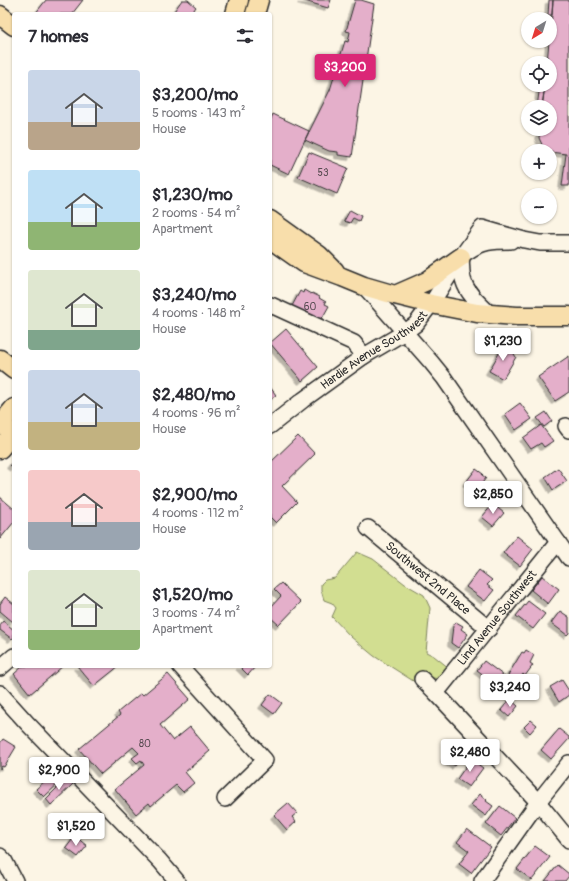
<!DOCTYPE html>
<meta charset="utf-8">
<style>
:root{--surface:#fff;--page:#f7f7f7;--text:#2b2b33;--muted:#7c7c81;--accent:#db2777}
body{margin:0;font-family:Pangolin,sans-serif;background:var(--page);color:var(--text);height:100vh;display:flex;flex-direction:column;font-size:15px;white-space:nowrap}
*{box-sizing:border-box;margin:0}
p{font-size:13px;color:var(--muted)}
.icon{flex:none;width:22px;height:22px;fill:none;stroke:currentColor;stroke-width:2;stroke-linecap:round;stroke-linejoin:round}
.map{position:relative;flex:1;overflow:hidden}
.details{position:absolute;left:12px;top:12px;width:260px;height:656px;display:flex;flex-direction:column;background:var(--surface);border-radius:4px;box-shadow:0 1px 3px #0004}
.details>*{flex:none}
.needle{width:26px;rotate:218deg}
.tools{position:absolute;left:521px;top:12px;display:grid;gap:8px}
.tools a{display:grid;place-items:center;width:36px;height:36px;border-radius:50%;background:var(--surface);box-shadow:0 1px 3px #0004;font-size:20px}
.price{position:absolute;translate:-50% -34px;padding:0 9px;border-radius:4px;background:#fff;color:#222;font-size:13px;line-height:26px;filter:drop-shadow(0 1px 2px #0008)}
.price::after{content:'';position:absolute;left:50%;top:24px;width:12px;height:9px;margin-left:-6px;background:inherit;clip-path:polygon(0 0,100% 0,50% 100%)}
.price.current{background:var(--accent);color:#fff}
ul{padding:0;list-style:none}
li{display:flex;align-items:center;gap:12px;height:100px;padding:0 16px}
li span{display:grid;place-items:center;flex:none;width:112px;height:80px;border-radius:4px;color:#555}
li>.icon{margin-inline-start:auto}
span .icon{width:48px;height:48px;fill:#fffc;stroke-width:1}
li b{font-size:17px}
h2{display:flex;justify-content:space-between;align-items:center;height:48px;padding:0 16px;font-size:17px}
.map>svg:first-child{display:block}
.green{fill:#d2de91;stroke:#7e845e}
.building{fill:#e4afca;stroke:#2b2b2b;filter:url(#shadow)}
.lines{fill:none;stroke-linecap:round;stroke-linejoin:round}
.minor-casing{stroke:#2b2b2b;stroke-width:18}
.major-casing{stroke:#2b2b2b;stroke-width:21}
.minor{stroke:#fcf5e5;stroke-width:15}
.major{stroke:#f8deab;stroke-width:18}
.labels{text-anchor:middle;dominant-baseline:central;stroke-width:3;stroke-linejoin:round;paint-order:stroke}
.number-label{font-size:10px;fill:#594c53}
.street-label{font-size:12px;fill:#2b2b2b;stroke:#fcf5e5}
</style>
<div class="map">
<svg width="569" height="881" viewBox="0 0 569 881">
<defs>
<filter id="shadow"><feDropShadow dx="-3.5" dy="3.5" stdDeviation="0" flood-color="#0004"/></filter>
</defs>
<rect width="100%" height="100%" fill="#fcf5e5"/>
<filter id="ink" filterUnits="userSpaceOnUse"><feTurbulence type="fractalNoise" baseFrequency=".025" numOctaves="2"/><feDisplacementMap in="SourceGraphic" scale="8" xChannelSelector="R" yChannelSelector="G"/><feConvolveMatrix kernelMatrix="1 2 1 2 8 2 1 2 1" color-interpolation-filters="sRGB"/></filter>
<g filter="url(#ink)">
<!-- green -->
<path class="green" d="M357 552 373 559 405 584 424 595 430 608 426 652 434 656 449 668 438 679 425 676 418 684 374 656 351 637 332 617 336 608 332 603 324 600 321 590V584L325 580 335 578Z"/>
<!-- building -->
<path class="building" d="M46 0H83L72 14H35Z
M182 0H188L196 7 191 14H172Z
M301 0H331L328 8Z
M355 0H361L374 4 352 157 338 155V152L329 151 305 140 330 90 345 41 348 42 350 32 346 31Z
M549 0H553L552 15H548Z
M553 0H569V186H562L566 154 550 152V151H545L539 138 540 129H550V107H542L545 85H550V63H547L549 41H550Z
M540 85H545L542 107H537Z
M273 114 309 131 289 174 270 165V121Z
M309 152 348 168 337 194 298 177Z
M350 210 361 216 359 221 353 218 350 223 344 221Z
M304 290 311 294 312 293 320 297 319 298 326 302 325 304 329 306 320 322 291 308 300 291 303 293Z
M286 329 318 367 302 381 270 343Z
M506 341 516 357 503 379 489 371Z
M569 356V392L555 401 538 377Z
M270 387 276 395 270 400Z
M520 403 532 419 516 430 505 414Z
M546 412 552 421 544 427 537 418Z
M541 425 553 441 544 447 541 443 531 449 523 438Z
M298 436 315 454 282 486 297 502 276 523 270 517V463Z
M14 460V468L10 465Z
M558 468 567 481 553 490 545 477Z
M476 469 483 474 482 475 486 478 473 495 467 490 471 485 466 482Z
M0 497 14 509V522L0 539Z
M493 504 504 513 493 526 482 517Z
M517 536 533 549 520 566 503 553Z
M479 570 492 580 487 585 494 590 485 601 466 587Z
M542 576 559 589 548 604 531 590Z
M281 583 301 602 279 625 270 617V608L281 596 274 589Z
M5 597 14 604V620L13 622 0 611V604Z
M528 601 545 614 533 629 516 616Z
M560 611 569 617V633L567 635 551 623Z
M3 621 14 630V637L12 639 0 630V625Z
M456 622 463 626 461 629 468 634 458 648 451 643 453 626Z
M526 650 534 655 530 663 533 665 525 676 523 674 518 682 508 675 522 652 524 653Z
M484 661 511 681 504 690 477 670Z
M23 666H63L30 694 14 674Z
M77 666H119L94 686Z
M239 666H256L248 675Z
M168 674 190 699 160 725 173 741 190 727 210 751 185 772 194 783 183 792 176 785 151 806 149 803 136 814 115 789 144 765 141 760 137 763 132 758 139 753 133 747 101 774 79 749 120 715 118 712 141 693 143 695Z
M562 680 569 691V695L559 702 550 687Z
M270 694 282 703 274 714 262 705Z
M510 699 518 706 509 717 501 710Z
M531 720 537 725 530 733 524 727Z
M559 729 569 737V739L551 759 541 750Z
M3 739 16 747 4 767 2 766 0 769V743Z
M453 746 464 755 455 766 444 758Z
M471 759 483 768 469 787 457 779Z
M56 777 60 782 44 797 36 789 46 780 49 783Z
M67 778 73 784 51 805 46 799Z
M480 794 487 800 486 801 493 806 486 816 471 805Z
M288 803 297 813 292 817 296 822 287 830 274 815Z
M500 806 515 818 501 836 486 824Z
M467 829 491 847 471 873 459 864 469 851 457 842Z
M75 836 87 846 78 857 66 848Z
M535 846 550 857 532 880 517 869Z
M558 865 569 874V876L565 881H545Z"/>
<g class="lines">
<!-- minor casing -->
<g class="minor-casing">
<g id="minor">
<path d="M467 252C482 241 493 241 511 241"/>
<path d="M461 257C462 265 461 275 464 282 468 295 481 305 490 314"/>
<path d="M364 286 431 362 444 378 569 558"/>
<path d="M271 305 354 343 364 356"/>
<path id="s1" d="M270 426 303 400 364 356 405 332 416 324 431 304 461 257 482 228 524 240 540 243H569"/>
<path d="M566 426 569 430"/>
<path id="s2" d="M368 528 489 629"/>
<path d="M180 666 265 760 225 799"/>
<path d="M0 668 14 656"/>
<path d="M422 679 436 693 538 802 569 840"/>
<path d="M0 693 28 724 160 861 177 881"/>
<path id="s3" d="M436 693 558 542"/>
<path d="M0 856 4 860 15 881"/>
<path d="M482 881 538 802 569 763"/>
</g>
</g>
<!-- major casing -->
<g class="major-casing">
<path id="major" d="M235 14 239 0
M255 14 259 0
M0 15 14 26
M270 220 319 255 335 271
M270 239 304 263 342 277 364 286 395 295 431 304 477 313 517 316H569
M395 295 427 281 461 257
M0 359 14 370
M0 425 14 408
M0 449 14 432"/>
</g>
<!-- minor -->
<use href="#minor" class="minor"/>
<!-- major -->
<use href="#major" class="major"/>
</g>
</g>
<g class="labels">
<!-- number labels -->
<g class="number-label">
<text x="323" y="173">53</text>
<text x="310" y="307">60</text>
<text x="145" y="744">80</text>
</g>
<!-- street labels -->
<g class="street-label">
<text stroke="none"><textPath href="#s1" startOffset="129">Hardie Avenue Southwest</textPath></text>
<text stroke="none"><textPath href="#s2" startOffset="78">Southwest 2nd Place</textPath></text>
<text stroke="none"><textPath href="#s3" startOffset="97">Lind Avenue Southwest</textPath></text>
</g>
</g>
</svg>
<div class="tools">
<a><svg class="needle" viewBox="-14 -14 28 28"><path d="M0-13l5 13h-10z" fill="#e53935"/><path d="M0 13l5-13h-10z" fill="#7c7c81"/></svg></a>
<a><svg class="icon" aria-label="locate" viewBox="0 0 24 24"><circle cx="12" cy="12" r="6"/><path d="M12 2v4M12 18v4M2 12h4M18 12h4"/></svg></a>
<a><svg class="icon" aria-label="layers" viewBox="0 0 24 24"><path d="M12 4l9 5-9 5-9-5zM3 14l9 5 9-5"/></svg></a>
<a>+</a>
<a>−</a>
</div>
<b class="price current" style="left:345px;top:88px">$3,200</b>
<b class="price" style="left:503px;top:362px">$1,230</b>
<b class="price" style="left:493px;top:515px">$2,850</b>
<b class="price" style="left:510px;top:708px">$3,240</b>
<b class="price" style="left:470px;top:773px">$2,480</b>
<b class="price" style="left:59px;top:791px">$2,900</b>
<b class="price" style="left:76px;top:847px">$1,520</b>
<section class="details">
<h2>7 homes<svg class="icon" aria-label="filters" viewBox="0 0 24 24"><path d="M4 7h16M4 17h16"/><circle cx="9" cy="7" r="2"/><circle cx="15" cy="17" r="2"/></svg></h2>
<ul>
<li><span style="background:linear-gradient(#c9d6e8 65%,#b9a48a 0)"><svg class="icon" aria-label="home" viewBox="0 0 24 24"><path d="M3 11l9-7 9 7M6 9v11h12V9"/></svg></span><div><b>$3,200/mo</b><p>5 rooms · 143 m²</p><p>House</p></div></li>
<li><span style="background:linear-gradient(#bfe0f5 65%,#8fb573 0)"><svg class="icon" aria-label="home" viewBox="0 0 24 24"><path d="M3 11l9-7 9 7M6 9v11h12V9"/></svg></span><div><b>$1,230/mo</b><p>2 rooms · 54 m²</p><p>Apartment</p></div></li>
<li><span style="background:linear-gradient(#dfe7d0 75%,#7fa58c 0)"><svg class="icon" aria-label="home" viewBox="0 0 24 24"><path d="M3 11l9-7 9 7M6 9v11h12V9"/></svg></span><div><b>$3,240/mo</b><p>4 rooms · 148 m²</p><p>House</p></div></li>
<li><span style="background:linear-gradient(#c9d6e8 65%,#c2b280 0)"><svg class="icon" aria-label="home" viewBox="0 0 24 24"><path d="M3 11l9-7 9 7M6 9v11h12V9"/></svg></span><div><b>$2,480/mo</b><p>4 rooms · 96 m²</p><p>House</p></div></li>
<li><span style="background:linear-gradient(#f6c9c9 65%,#9aa5b1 0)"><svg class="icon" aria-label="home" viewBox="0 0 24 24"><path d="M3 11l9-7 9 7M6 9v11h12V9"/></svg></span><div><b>$2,900/mo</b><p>4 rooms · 112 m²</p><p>House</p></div></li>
<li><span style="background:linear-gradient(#dfe7d0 75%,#8fb573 0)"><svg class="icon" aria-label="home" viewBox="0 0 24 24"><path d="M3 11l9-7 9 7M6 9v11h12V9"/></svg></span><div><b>$1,520/mo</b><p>3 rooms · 74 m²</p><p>Apartment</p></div></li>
</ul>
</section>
</div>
